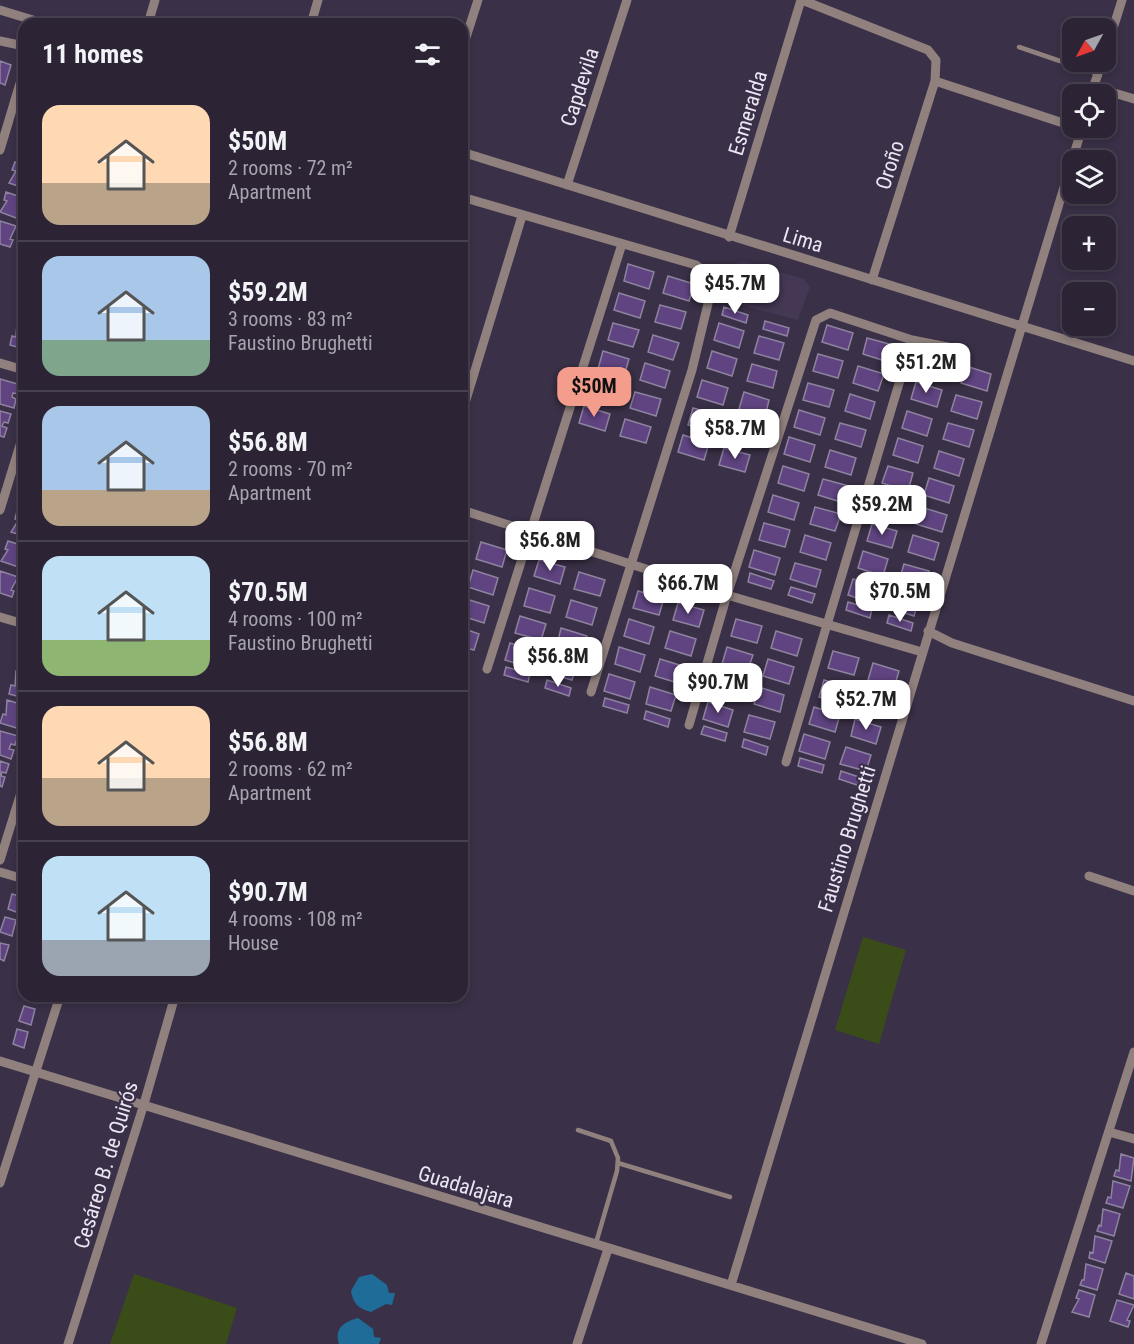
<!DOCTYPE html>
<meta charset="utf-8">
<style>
:root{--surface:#2c2435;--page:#342c3d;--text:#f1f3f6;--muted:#a6a4ad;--line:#484150;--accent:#f49d8c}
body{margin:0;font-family:"Roboto Condensed",sans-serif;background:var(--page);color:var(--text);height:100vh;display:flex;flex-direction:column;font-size:22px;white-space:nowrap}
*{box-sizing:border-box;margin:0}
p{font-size:20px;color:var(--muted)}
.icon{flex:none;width:33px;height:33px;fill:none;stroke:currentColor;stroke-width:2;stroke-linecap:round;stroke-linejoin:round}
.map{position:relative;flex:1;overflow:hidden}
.panel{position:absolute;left:18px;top:18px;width:450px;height:984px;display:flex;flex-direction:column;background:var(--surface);border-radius:18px;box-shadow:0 3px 9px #0003,0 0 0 2px var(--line)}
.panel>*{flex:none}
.needle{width:39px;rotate:230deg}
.fabs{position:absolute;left:1062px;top:18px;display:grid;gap:12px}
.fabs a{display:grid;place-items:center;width:54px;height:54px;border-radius:12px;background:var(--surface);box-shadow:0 3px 9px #0003,0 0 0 2px var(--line);font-size:30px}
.price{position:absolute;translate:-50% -51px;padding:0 14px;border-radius:12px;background:#fff;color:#222;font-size:20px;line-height:39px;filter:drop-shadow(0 2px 3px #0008)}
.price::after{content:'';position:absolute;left:50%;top:36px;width:18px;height:14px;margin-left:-9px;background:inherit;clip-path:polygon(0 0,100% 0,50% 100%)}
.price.on{background:var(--accent);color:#111}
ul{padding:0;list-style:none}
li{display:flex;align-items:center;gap:18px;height:150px;padding:0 24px}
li+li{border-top:2px solid var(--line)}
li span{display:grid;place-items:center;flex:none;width:168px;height:120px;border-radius:18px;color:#555}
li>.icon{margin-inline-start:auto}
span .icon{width:72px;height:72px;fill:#fffc;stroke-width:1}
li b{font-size:26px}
h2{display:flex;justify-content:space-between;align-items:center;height:72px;padding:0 24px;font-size:26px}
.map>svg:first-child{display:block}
.built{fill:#443855}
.green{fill:#3a4d18}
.water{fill:#206c98}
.building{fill:#5f4481;stroke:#8e839f;stroke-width:1.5}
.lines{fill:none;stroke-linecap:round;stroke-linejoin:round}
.lane{stroke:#90817e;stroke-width:4.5}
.street{stroke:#90817e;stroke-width:9}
.labels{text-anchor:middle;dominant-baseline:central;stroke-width:4.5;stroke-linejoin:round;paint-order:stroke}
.street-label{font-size:21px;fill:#ebe5f4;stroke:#3a3047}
</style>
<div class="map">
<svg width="1134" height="1344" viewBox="0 0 1134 1344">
<rect width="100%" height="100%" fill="#3a3047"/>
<!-- built -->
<path class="built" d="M743 261 804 279 810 287 798 320 725 301 736 264Z"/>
<!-- green -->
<path class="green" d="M863 937 906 950 879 1044 835 1030Z
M134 1274 237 1308 226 1344H110Z"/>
<!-- water -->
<path class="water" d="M372 1274 387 1285 389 1293H395L392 1305 386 1304 371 1312C359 1309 353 1304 351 1291L359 1277Z
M358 1318 373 1329 374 1337 381 1338 379 1344H339C334 1328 344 1322 358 1318Z"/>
<!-- building -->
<path class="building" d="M0 61 11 65 5 85 0 83Z
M15 162 24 165V188L9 183 16 171 12 170Z
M6 192 24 198 18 211 21 212 19 219 0 212 7 201 4 200Z
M0 221 16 226 10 239 13 240 10 247 0 244Z
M628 264 654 272 649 289 624 281Z
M668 276 694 284 689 301 663 293Z
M619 293 645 301 640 318 614 310Z
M660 305 686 312 681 329 655 322Z
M724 307 748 315 746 323 722 315Z
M765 321 789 328 787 336 763 329Z
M17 323 24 325V349L10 345 12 336 16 337Z
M613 323 639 330 633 347 608 340Z
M719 323 744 331 739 348 714 340Z
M827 325 853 333 848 350 822 342Z
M653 335 679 343 673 360 648 352Z
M759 336 784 343 779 360 754 353Z
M867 338 893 345 888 362 863 354Z
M603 351 629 359 624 376 598 369Z
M712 351 737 359 732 376 707 368Z
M818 354 843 361 838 378 813 371Z
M926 354 952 361 947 378 921 371Z
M645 363 670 371 665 388 640 380Z
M752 364 777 371 773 388 747 381Z
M858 366 884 374 878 391 853 383Z
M966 366 991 374 987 391 961 383Z
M0 379 21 385 18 394 13 393 12 397 16 399 14 408 0 404Z
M594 379 620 387 615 403 589 396Z
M702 380 728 388 723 405 697 397Z
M916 382 942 390 937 407 911 399Z
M808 383 834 390 829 407 803 400Z
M635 392 661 399 656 416 630 408Z
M744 392 769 400 765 417 739 409Z
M850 394 875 402 870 419 845 411Z
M956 395 982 402 977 419 951 411Z
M584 406 610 414 605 431 579 423Z
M693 408 719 415 714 432 688 425Z
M799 410 825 418 820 435 794 427Z
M0 411 11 414 8 423 4 422 2 426 7 428 4 437 0 436Z
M907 411 932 419 927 436 902 428Z
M625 419 651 427 646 443 620 436Z
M734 420 760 428 755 445 729 437Z
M840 423 866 430 861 447 835 439Z
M948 423 974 430 969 447 943 439Z
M683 435 709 443 704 460 678 452Z
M789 437 815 445 810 462 784 454Z
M898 438 923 446 918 463 893 455Z
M724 448 750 455 745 472 719 465Z
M830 450 856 458 851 475 825 467Z
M939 451 964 459 959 476 934 468Z
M783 466 809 474 804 491 778 483Z
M888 466 913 473 908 491 882 483Z
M929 478 954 486 949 503 924 495Z
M823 479 849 486 844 503 818 495Z
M773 495 799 503 794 520 768 512Z
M881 495 907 502 902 519 876 512Z
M815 507 841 514 835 531 810 524Z
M921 507 947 515 942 532 916 524Z
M17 511 24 514V536L11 532 18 521 15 519Z
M764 523 790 530 785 547 759 540Z
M872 524 897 531 892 548 867 541Z
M805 535 831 543 826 560 800 552Z
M913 535 939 543 934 560 908 552Z
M8 541 24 546 21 568 1 561 8 550 5 549Z
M481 542 507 550 502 567 476 559Z
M754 550 780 558 775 575 749 567Z
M863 551 888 559 883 576 858 568Z
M539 560 565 567 560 584 534 576Z
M795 563 821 570 816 587 790 579Z
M904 564 929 571 924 588 899 581Z
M473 570 498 578 493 595 468 587Z
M0 571 18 577 11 590 14 591 12 597 0 593Z
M579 572 605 580 600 596 574 589Z
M750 573 774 581 771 589 748 582Z
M853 579 878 586 873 603 848 595Z
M791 587 815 594 812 603 788 595Z
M529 588 555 596 550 613 524 606Z
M638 591 664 598 659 615 633 608Z
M894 591 919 599 914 616 889 608Z
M463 598 489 606 484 623 462 616Z
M571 600 597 608 592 625 566 617Z
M848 602 872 609 870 618 846 610Z
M678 603 704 610 699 627 673 620Z
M889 615 913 623 911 631 887 623Z
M520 616 546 624 541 640 515 633Z
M629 619 654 627 649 644 624 636Z
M736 619 762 626 757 643 731 636Z
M462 628 479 634 474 650 462 647Z
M561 628 587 636 582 653 557 645Z
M670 631 696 639 691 656 665 648Z
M776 631 802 639 797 656 771 648Z
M510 643 536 651 531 668 505 660Z
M619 647 645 655 640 672 615 664Z
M727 647 753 655 747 672 722 664Z
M833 651 859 658 854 675 828 668Z
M551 656 577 663 572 680 546 673Z
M660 659 686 667 681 684 655 676Z
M768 659 794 667 789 684 763 676Z
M873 663 899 671 894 688 868 680Z
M506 667 530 674 528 682 504 675Z
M16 671 24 673V698L9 694 11 685 15 686Z
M609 674 635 682 630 699 604 691Z
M718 675 743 683 738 700 713 692Z
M547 680 571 688 569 696 545 688Z
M824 680 849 687 844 704 819 697Z
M650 687 676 695 671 711 646 704Z
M759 687 784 695 780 712 754 704Z
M865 691 891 699 886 716 860 708Z
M605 698 629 705 627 713 603 706Z
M7 700 24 705V715L20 714 19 719 23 720 20 729 0 723 3 714 6 715Z
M708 702 733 710 728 727 703 719Z
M814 707 840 715 835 732 809 724Z
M646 711 670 719 668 727 644 719Z
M749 715 775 722 770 739 744 732Z
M855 719 881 727 876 744 851 736Z
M704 726 727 733 725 741 701 734Z
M0 731 18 736 15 745 11 744 9 749 14 750 11 759 0 755Z
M804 734 830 742 825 759 799 751Z
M744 739 768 747 766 755 742 747Z
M846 747 871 755 866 771 840 764Z
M800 758 824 765 822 773 798 766Z
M0 761 9 764 6 773 2 772 1 776 5 777 2 787 0 786Z
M841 771 865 779 863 787 839 779Z
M12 894 23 897 19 913 8 909Z
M5 917 16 920 12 936 0 932Z
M0 943 9 945 4 961 0 959Z
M24 1006 35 1009 31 1025 19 1021Z
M17 1029 28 1032 24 1048 13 1044Z
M1121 1154 1134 1158 1131 1181 1114 1176 1116 1170 1119 1171Z
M1113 1181 1130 1186 1123 1208 1106 1203 1108 1197 1111 1198Z
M1103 1209 1120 1214 1114 1236 1097 1231 1099 1225 1101 1226Z
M1095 1236 1112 1241 1105 1263 1089 1258 1090 1252 1093 1253Z
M1086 1264 1103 1269 1097 1290 1080 1285 1082 1280H1084Z
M1126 1273 1134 1276V1299L1119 1294Z
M1079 1290 1095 1295 1089 1317 1072 1312 1079 1299 1076 1298Z
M1117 1300 1134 1305 1127 1320 1130 1321 1128 1327 1110 1321Z"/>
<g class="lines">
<!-- lane -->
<path class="lane" d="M1019 47 1098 74
M578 1130 611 1141 618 1158 617 1171 596 1243
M618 1163 730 1197"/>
<!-- street -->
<path class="street" d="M802 0 928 50 936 60 935 81 872 280
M0 10 46 24
M148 24 155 0
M311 24 318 0
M0 41 24 46
M462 50 478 0
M1106 51 1122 0
M935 81 1072 126
M1094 87 1134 99
M1091 94 1102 62
M0 150 24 70
M462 152 1134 361
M567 185 627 0
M462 197 696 265 705 272 713 283 692 370 591 692
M729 237 801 0
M0 363 24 370
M462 413 522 216
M0 510 24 432
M462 510 727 595 922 652
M0 617 24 624
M928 631 952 643 1134 701
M487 669 622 244
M689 725 727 595 816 320 830 313 912 340 958 349
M786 762 912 340
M0 860 24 783
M0 872 24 879
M1089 876 1134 891
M0 1061 922 1344
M1109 1132 1134 1139
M0 1183 60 996
M731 1285 1082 128
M68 1344 144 1104 175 996
M577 1344 608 1249
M1041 1344 1134 1052"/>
</g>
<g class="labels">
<!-- street labels -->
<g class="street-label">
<text transform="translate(580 87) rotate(-72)">Capdevila</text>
<text transform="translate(748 113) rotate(-73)">Esmeralda</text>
<text transform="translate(890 165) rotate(-72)">Oroño</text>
<text transform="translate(803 240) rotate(17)">Lima</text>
<text transform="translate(847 839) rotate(-73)">Faustino Brughetti</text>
<text transform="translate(106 1165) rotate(-73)">Cesáreo B. de Quirós</text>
<text transform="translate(466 1187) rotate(17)">Guadalajara</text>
</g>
</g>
</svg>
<div class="fabs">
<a><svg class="needle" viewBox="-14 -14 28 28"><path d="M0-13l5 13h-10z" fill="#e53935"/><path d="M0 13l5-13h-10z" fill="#a6a4ad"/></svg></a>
<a><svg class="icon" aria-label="locate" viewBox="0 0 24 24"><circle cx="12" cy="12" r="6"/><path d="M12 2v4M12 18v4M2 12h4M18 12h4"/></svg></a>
<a><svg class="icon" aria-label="layers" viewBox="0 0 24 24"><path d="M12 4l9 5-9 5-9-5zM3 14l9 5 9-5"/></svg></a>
<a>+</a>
<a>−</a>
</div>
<b class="price" style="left:735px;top:315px">$45.7M</b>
<b class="price" style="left:926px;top:394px">$51.2M</b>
<b class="price on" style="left:594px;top:418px">$50M</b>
<b class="price" style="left:735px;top:460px">$58.7M</b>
<b class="price" style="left:882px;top:536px">$59.2M</b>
<b class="price" style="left:550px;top:572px">$56.8M</b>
<b class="price" style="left:688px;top:615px">$66.7M</b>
<b class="price" style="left:900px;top:623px">$70.5M</b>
<b class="price" style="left:558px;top:688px">$56.8M</b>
<b class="price" style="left:718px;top:714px">$90.7M</b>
<b class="price" style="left:866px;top:731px">$52.7M</b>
<section class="panel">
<h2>11 homes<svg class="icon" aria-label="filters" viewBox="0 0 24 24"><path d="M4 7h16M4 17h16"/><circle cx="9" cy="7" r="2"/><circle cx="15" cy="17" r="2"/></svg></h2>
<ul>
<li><span style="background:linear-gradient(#ffd9b3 65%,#b9a48a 0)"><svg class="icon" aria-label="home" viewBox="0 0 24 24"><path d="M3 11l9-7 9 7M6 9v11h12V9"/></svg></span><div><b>$50M</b><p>2 rooms · 72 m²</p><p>Apartment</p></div></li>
<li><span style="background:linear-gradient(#a9c7e8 70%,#7fa58c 0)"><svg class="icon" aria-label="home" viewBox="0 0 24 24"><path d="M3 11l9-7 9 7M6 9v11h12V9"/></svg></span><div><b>$59.2M</b><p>3 rooms · 83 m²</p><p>Faustino Brughetti</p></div></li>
<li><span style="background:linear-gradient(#a9c7e8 70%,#b9a48a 0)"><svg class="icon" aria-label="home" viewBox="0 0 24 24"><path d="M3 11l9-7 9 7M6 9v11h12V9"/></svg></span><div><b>$56.8M</b><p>2 rooms · 70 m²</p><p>Apartment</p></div></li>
<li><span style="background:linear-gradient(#bfe0f5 70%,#8fb573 0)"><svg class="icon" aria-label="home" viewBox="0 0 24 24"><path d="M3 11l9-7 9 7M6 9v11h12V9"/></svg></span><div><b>$70.5M</b><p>4 rooms · 100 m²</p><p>Faustino Brughetti</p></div></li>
<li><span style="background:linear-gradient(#ffd9b3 60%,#b9a48a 0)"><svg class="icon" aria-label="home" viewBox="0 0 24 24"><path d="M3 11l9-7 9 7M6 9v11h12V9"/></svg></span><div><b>$56.8M</b><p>2 rooms · 62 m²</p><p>Apartment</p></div></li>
<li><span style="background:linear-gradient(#bfe0f5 70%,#9aa5b1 0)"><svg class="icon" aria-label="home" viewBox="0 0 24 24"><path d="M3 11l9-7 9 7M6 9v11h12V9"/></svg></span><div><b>$90.7M</b><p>4 rooms · 108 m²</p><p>House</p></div></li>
</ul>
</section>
</div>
